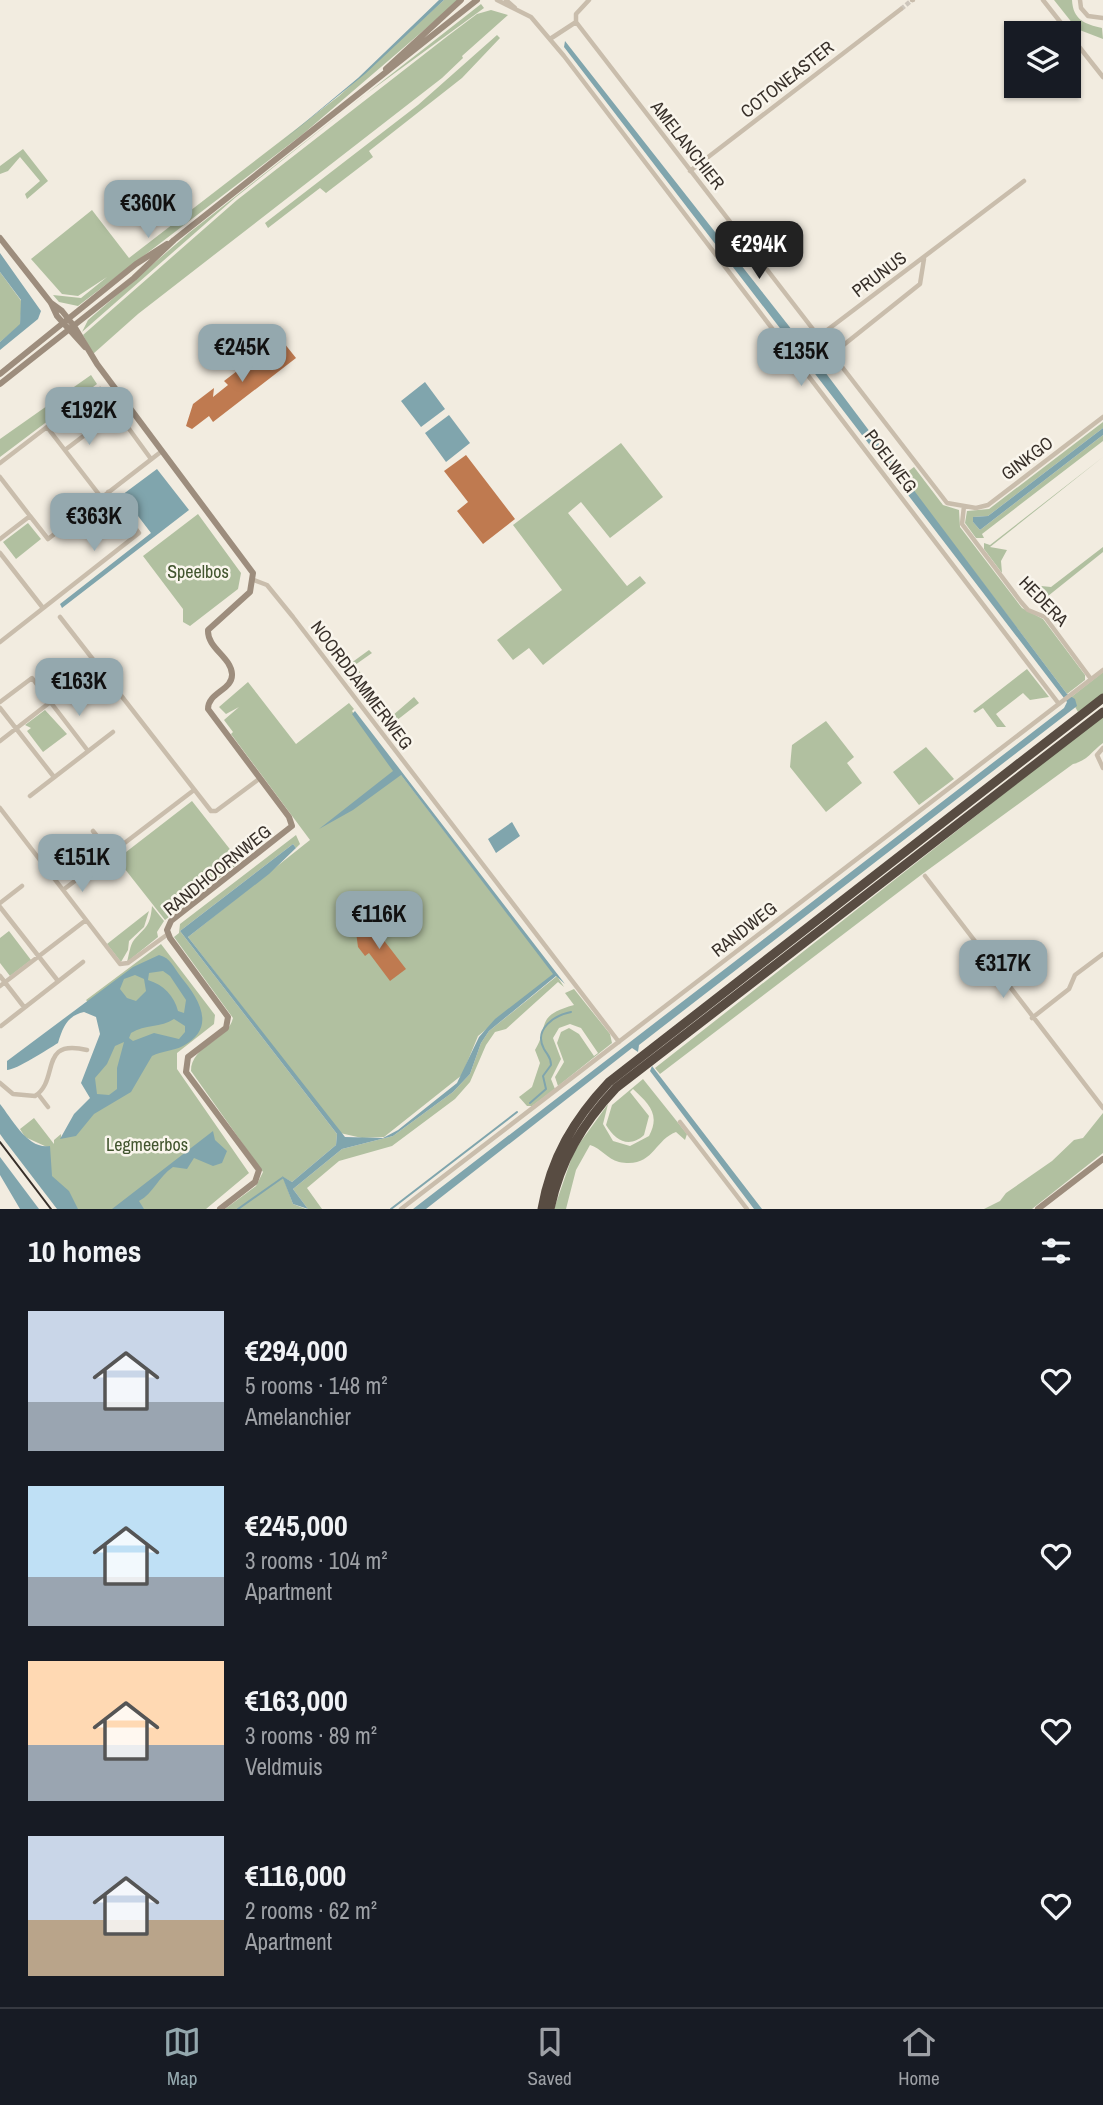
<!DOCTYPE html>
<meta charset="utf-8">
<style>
:root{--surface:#171b24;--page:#242831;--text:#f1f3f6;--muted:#9ea1a6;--line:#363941;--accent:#94a8ae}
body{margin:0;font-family:"Archivo Narrow",sans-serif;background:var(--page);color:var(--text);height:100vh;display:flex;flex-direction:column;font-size:26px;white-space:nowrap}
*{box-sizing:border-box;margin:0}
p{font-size:23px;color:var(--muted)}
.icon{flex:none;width:38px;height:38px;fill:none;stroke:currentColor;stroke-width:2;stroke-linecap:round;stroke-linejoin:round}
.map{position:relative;height:1209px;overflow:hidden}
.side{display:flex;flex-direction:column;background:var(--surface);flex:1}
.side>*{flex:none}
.buttons{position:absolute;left:1004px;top:21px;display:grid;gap:14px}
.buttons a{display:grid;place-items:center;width:77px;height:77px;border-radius:0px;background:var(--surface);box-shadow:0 2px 5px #0004;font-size:35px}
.price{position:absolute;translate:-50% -60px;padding:0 16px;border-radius:14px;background:var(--accent);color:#111;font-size:23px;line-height:46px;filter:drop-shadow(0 2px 4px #0008)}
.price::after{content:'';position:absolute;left:50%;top:42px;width:21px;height:16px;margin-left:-10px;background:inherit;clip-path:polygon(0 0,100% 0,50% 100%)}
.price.current{background:#222;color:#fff}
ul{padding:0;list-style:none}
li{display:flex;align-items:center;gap:21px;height:175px;padding:0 28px}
li span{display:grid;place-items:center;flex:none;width:196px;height:140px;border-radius:0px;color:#555}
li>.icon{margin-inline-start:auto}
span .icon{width:84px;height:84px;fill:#fffc;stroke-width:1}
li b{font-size:30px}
h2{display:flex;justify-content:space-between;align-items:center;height:84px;padding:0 28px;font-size:30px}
.tabs{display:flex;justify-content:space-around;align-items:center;height:98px;border-top:2px solid var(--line);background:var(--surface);font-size:19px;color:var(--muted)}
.tabs a{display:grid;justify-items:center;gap:4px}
.tabs .current{color:var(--accent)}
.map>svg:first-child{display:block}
.green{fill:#b1c0a0}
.water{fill:#80a5ad;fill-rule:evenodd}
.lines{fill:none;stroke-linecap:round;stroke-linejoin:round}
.stream{stroke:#80a5ad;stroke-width:2}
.building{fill:#bf7a50}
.street-tunnel{stroke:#cdc6bc;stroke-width:4.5;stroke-dasharray:4.5 2;stroke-linecap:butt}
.street{stroke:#c9bdac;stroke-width:4.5}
.secondary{stroke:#9d8d7d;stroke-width:6}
.highway{stroke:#584c42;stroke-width:9}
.tram{stroke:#38302a;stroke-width:2}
.labels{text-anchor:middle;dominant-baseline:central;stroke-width:5;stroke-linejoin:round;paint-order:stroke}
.street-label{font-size:18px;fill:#38302a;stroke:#f9f5ec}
.park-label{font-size:18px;fill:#42552f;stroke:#f9f5ec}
</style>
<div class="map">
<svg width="1103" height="1209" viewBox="0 0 1103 1209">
<rect width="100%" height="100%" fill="#f2ece0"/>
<!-- green -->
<path class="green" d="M444 0H459L303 134 78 306 59 302 53 295 81 298 107 277 78 296 62 294 31 259 92 210 129 258 339 96Z
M1054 0H1072C1073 20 1085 24 1102 28L1103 39 1077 29Z
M481 4 484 8 362 97 236 197 82 332 88 320 190 232Z
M491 10 508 15 462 56 463 58 442 78 138 314 93 354 83 335 237 200 449 35 477 14Z
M497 35 500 38 462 78 369 151 373 157 326 193 320 188 268 228 265 223 418 105Z
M23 149 48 181 27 199 25 194 40 181 20 157 8 171 0 174V166Z
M0 272 22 302 20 325 0 342Z
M91 375 97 384 0 457V439Z
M1103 422V428L988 516 973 517V522L980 530 1103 435V441L982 534 984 538H976L965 523 967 511 989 509Z
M621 443 663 497 610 538 581 502 568 513 627 586 640 576 646 583 543 665 529 648 513 660 497 640 562 590 513 525Z
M1103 457 990 547 1007 550 1001 561 1002 573 984 549V543L990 545Z
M914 467 943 505 959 510 960 527 1022 608 1043 619 1085 675V680L1067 694 902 476Z
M198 514 241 573 238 589 190 626 183 622V609L143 556Z
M28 523 41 539 16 559 3 542Z
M1103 547V552L1043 600 1030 590 1031 585 1051 587Z
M369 650 372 653 355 665 392 716 414 697 419 703 392 724 347 666Z
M1027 669 1049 697 1030 700 1023 693 996 714 1006 727H997L983 708 975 713 973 711Z
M1103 672V694L1078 712 1070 698Z
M248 682 296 744 349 703 354 709 352 711 554 974 478 1036 462 1075 384 1137 362 1138 340 1133 188 937 310 840 231 734 233 732 224 720 239 707 226 714 219 707Z
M45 710 67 734 43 752 27 731 31 728 25 725Z
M1103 716V743C1092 751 1087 761 1073 764L921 875 660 1074 655 1068Z
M826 721 854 757 847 763 862 783 826 812 790 767 792 745Z
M926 747 954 779 919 805 893 772Z
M192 801 240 862 165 920 117 859Z
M296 835 300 844 296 848 293 844 180 931 337 1134 336 1145 292 1182 283 1177 293 1204 306 1209H225L256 1186 263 1172 191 1071C191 1045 228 1041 233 1018L174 937 179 933 180 924Z
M152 906 164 921 157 932 158 937 127 962C129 955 130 945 134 940 146 926 150 927 152 906Z
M149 911 144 927 129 941 128 950 121 962 107 944Z
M9 931 31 960 10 976 0 963V938Z
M161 944 215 1015 214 1024 177 1053V1069L249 1173 206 1209H62L28 1165 47 1147 25 1137 20 1129 34 1118 54 1144V1140L61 1134V1138L92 1107C92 1095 90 1081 91 1068 95 1031 122 1041 86 1000Z
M557 976 564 987 558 982 506 1029 495 1032 486 1045 470 1082 455 1099 392 1146 339 1161 307 1188 322 1209H308L293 1189 342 1149 393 1136 453 1092 470 1074 481 1043 489 1031Z
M574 989 610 1034 612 1043 558 1086 555 1077 564 1062 557 1043 561 1032 569 1028 579 1034 594 1056 598 1053 581 1028 570 1024 559 1028 553 1038 561 1059 551 1079 555 1089 532 1106H527L519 1097 532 1087 540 1063 535 1050C550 1026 534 1016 574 1005L565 993Z
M643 1079 687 1134 685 1140 676 1132C654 1140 653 1169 619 1162 607 1159 601 1148 590 1145L576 1170 566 1209H554L574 1151 608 1104 603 1124 613 1141 630 1146 649 1136C661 1114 648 1103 633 1089L630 1092 649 1116 644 1135C629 1149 615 1140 606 1125L612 1105Z
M1103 1113V1153L1032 1209H984L1000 1201 1006 1193 1052 1161 1074 1140 1083 1138Z"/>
<!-- water -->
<path class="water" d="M439 0H444L365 74 280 143 358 78Z
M565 41 825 372 1067 694 1075 699 1077 706 639 1045 638 1052 632 1048 426 1209H413L1064 708 1067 702 564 47Z
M0 253 41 311 38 319 0 350V342L20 324 21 300 0 272Z
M425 382 445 409 421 427 401 401Z
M449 415 470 443 446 462 425 433Z
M1103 428V435L980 530 973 522V517L988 516Z
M157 469 189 510 62 608 60 604 151 533 122 495Z
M355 711 565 984 556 976 489 1031 481 1043 470 1074 453 1092 393 1136 342 1149 293 1189 308 1209 293 1204 282 1176 292 1182 336 1145 337 1134 180 931 293 844 296 848 269 874 188 937 345 1137 383 1138 398 1130 457 1083 479 1037 495 1019 553 974 401 775 353 810 319 829 393 771 352 714Z
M512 822 520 836 496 853 488 839Z
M159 955C171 958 173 967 181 977 198 998 218 1027 183 1046 173 1051 162 1051 152 1056L131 1092 94 1114 76 1136 60 1139 74 1114 90 1098 81 1083 100 1034 96 1017 84 1012C67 1016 63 1027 58 1043 48 1049 16 1070 7 1070V1061L133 967ZM163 971 170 976 186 1000 184 1013 178 1011C174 996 164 985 148 980L149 973ZM135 975 144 979 146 991 136 1001 127 998 120 989 124 979ZM174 1019 185 1026V1032L179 1039 154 1033 133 1041 129 1038 131 1033C145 1024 161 1028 174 1019ZM124 1042 117 1068V1089L109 1095 97 1094 95 1078 107 1064 115 1046Z
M652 1066 762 1209H754L650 1071Z
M0 1104C12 1119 28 1150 50 1146L52 1176 69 1191 78 1209H57L5 1141 0 1134Z
M213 1131 215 1140 227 1151 222 1163 213 1166 194 1158 187 1169 173 1167C158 1177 154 1193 139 1201L144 1209H112Z
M0 1157 39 1209H20L0 1175Z"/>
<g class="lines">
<!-- stream -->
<path class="stream" d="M530 1103 546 1089 543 1076 551 1065C551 1057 548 1056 544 1049 533 1029 555 1015 571 1012
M238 1209 282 1178
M391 1209 517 1112"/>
</g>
<!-- building -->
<path class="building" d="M280 338 296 358 213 422 209 416 192 429 186 426 193 404 214 388 213 397 228 385 224 381Z
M466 455 515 519 483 544 457 511 468 502 444 471Z
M369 921 406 969 390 981 369 953 365 956 358 947 356 932Z"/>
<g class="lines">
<!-- street-tunnel -->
<path class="street-tunnel" d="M901 9 912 0"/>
<!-- street -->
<path class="street" d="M497 0 531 17 564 56 1059 704
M506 0 515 8
M912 0H913
M1043 0 1069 33
M1080 0 1081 8 1088 16 1103 18
M576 22 947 503 976 508 988 505 1103 417
M576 22V14L589 0
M1069 34 1103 77
M550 39 576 22
M690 171 901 9
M818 337 1024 181
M831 355 920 284 924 259
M100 389 151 459
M65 450 98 425
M0 463 47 427 101 497
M0 477 30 516
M964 506 962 524 1021 602 1028 610 1045 617 1091 679
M0 539 30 516 48 539 162 451
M0 553 43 608
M254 580 267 585 293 617 619 1042
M60 617 211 811H216L259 779
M0 642 139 533 108 492
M0 702 32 678 88 751
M0 708 54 777
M0 741 98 665
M1103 748 1097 755 1103 768
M30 796 113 732
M0 808 120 964 128 963 168 934
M93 831 111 854
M925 876 1103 1108
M63 890 194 790
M0 903 22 886
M0 907 58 981
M0 976 24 1007
M0 986 86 920
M1032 1018 1069 989 1075 975 1103 954
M1 1026 83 962
M0 1083 13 1094 35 1096C60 1080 38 1038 87 1050
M38 1094 48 1107
M680 1122 747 1209
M401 1209 1103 670"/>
<!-- secondary -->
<path class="secondary" d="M386 69 461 0
M0 238 51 303 57 316 85 347
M51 303 62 311 74 326 97 364 253 573 250 592 208 630C207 648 231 657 232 674 233 690 208 692 208 709L289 817 292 826 171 921 167 930 170 938 228 1017 226 1028 188 1057 186 1072 259 1170 255 1182 220 1209
M0 374 136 264 167 244
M0 384 134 278 174 240 477 0
M1038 1209 1103 1159"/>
<!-- highway -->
<path class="highway" d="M542 1209C551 1158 574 1119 609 1082L1103 698
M550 1209C560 1161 582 1124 616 1088L1103 712"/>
<!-- tram -->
<path class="tram" d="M0 1142 51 1209"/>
</g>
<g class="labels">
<!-- street labels -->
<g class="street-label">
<text transform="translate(787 79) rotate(-38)">COTONEASTER</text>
<text transform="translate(688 145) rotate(52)">AMELANCHIER</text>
<text transform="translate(879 274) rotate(-37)">PRUNUS</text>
<text transform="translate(1027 458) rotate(-37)">GINKGO</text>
<text transform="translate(891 461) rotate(53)">POELWEG</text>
<text transform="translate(1044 601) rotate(46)">HEDERA</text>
<text transform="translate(362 685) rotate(53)">NOORDDAMMERWEG</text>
<text transform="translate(217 870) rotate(-39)">RANDHOORNWEG</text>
<text transform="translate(744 929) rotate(-38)">RANDWEG</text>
</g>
<!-- park labels -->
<g class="park-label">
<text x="198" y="571">Speelbos</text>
<text x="147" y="1144">Legmeerbos</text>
</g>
</g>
</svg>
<div class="buttons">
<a><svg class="icon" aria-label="layers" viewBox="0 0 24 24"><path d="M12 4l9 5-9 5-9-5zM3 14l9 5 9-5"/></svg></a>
</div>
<b class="price" style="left:148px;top:240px">€360K</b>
<b class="price current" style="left:759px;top:281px">€294K</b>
<b class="price" style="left:242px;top:384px">€245K</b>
<b class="price" style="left:801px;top:388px">€135K</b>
<b class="price" style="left:89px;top:447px">€192K</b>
<b class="price" style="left:94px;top:553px">€363K</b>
<b class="price" style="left:79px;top:718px">€163K</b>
<b class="price" style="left:82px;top:894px">€151K</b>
<b class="price" style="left:379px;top:951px">€116K</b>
<b class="price" style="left:1003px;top:1000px">€317K</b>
</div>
<section class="side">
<h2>10 homes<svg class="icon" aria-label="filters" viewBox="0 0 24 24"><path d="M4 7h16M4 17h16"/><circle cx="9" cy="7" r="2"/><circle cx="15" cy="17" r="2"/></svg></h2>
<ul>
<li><span style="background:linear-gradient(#c9d6e8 65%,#9aa5b1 0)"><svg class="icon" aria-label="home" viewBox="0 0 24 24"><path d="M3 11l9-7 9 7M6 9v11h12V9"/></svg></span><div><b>€294,000</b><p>5 rooms · 148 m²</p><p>Amelanchier</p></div><svg class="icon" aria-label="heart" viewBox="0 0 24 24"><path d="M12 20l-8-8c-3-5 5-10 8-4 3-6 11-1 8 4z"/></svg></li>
<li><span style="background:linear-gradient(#bfe0f5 65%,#9aa5b1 0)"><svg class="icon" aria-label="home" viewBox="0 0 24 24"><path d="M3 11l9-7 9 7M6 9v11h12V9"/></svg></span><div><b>€245,000</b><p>3 rooms · 104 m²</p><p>Apartment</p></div><svg class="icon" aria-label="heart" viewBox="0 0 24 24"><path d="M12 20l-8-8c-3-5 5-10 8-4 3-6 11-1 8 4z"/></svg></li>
<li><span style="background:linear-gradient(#ffd9b3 60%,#9aa5b1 0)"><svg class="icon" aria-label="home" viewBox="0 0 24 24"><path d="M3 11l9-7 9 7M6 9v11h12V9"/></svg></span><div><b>€163,000</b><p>3 rooms · 89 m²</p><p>Veldmuis</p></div><svg class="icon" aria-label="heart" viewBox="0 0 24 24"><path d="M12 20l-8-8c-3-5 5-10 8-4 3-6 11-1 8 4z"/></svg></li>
<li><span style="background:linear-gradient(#c9d6e8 60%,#b9a48a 0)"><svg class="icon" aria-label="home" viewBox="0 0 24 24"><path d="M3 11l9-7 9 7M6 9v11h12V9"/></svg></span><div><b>€116,000</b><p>2 rooms · 62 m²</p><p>Apartment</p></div><svg class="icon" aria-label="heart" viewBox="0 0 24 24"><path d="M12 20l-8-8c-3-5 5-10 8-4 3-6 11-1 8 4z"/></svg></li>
</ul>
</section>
<nav class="tabs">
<a class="current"><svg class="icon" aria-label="map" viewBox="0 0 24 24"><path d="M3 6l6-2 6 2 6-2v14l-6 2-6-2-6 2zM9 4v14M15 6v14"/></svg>Map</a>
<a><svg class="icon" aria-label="saved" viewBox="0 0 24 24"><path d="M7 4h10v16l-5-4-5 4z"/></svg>Saved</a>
<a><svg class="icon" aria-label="home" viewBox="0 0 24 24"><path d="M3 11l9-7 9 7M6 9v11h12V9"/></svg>Home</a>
</nav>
